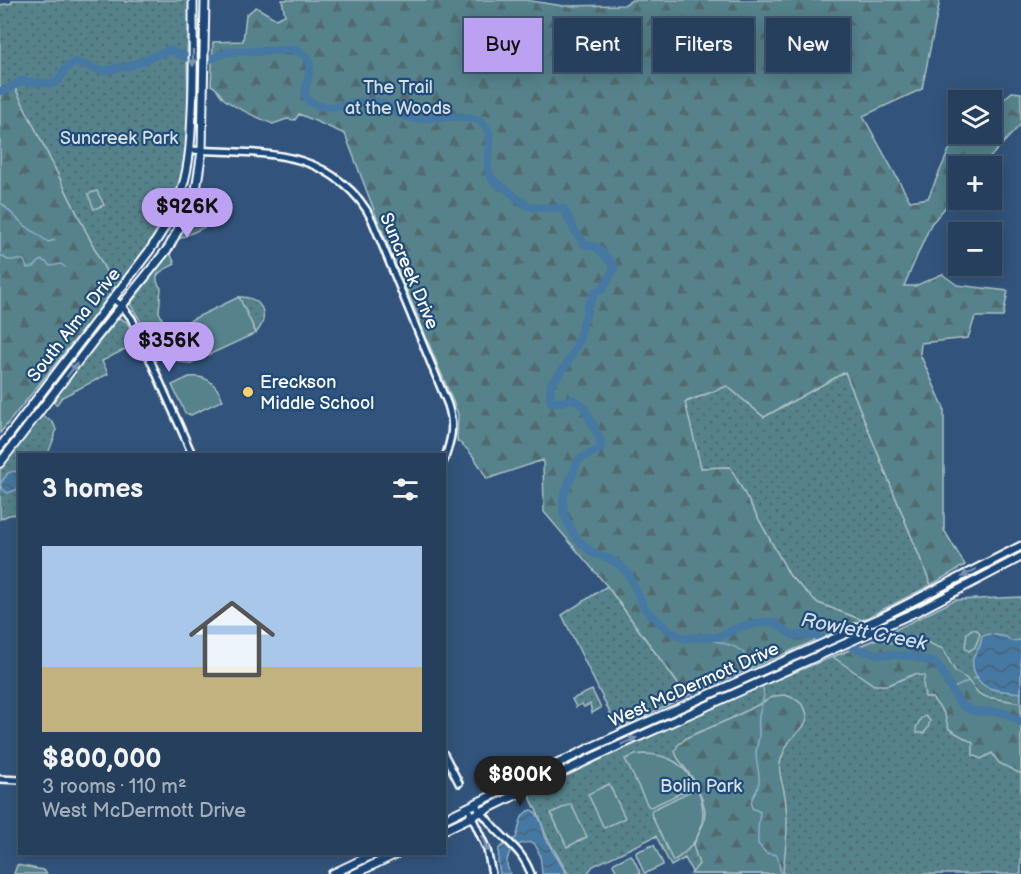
<!DOCTYPE html>
<meta charset="utf-8">
<style>
:root{--surface:#263f5d;--page:#324a66;--text:#f1f3f6;--muted:#a4afbc;--line:#425872;--accent:#bca0f2}
body{margin:0;font-family:"Balsamiq Sans",sans-serif;background:var(--page);color:var(--text);height:100vh;display:flex;flex-direction:column;font-size:22px;white-space:nowrap}
*{box-sizing:border-box;margin:0}
p{font-size:20px;color:var(--muted)}
.icon{flex:none;width:33px;height:33px;fill:none;stroke:currentColor;stroke-width:2;stroke-linecap:round;stroke-linejoin:round}
.map{position:relative;flex:1;overflow:hidden}
.drawer{position:absolute;left:18px;top:453px;width:428px;height:402px;display:flex;flex-direction:column;background:var(--surface);border-radius:0px;box-shadow:0 3px 15px #0003,0 0 0 2px var(--line)}
.drawer>*{flex:none}
.top-card{position:absolute;left:464px;top:18px;width:466px;height:54px;display:flex;gap:12px}
.fabs{position:absolute;left:948px;top:90px;display:grid;gap:12px}
.fabs a{display:grid;place-items:center;width:54px;height:54px;border-radius:0px;background:var(--surface);box-shadow:0 3px 15px #0003,0 0 0 2px var(--line);font-size:30px}
.price{position:absolute;translate:-50% -51px;padding:0 14px;border-radius:21px;background:var(--accent);color:#111;font-size:20px;line-height:39px;filter:drop-shadow(0 2px 3px #0008)}
.price::after{content:'';position:absolute;left:50%;top:36px;width:18px;height:14px;margin-left:-9px;background:inherit;clip-path:polygon(0 0,100% 0,50% 100%)}
.price.active{background:#222;color:#fff}
ul{padding:0;list-style:none}
li{display:grid;align-content:center;gap:12px;height:318px;padding:0 24px}
li+li{border-top:2px solid var(--line)}
li span{display:grid;place-items:center;height:186px;border-radius:0px;color:#555}
li>.icon{margin-inline-start:auto}
span .icon{width:108px;height:108px;fill:#fffc;stroke-width:1}
li b{font-size:26px}
h2{display:flex;justify-content:space-between;align-items:center;height:72px;padding:0 24px;font-size:26px}
.pill{padding:0 21px;border-radius:0px;background:var(--surface);box-shadow:0 3px 15px #0003,0 0 0 2px var(--line);font-size:21px;line-height:54px}
.pill.active{background:var(--accent);color:#111}
.map>svg:first-child{display:block}
.grass{fill:url(#grass-dots);stroke:#aac0c5;stroke-width:1.5}
.forest{fill:url(#forest-firs);stroke:#aac0c5;stroke-width:1.5}
.pitch{fill:#55828b;stroke:#aac0c5;stroke-width:1.5}
.water{fill:url(#water-waves);stroke:#8faec7;stroke-width:1.5}
.lines{fill:none;stroke-linecap:round;stroke-linejoin:round}
.stream{stroke:#8faec7;stroke-width:1.5}
.river{stroke:#4578a2;stroke-width:8}
.minor-casing{stroke:#fff;stroke-width:10}
.major-casing{stroke:#fff;stroke-width:11}
.minor{stroke:#1f4a7a;stroke-width:5}
.major{stroke:#1f4a7a;stroke-width:7}
.oneway{fill:#7992af}
.poi-dot{fill:#ffd166;stroke:#1f4a7a;stroke-width:2}
.labels{text-anchor:middle;dominant-baseline:central;stroke-width:4.5;stroke-linejoin:round;paint-order:stroke}
.park-label{font-size:18px;fill:#d4e0e2;stroke:#1f4a7a}
.street-label{font-size:18px;fill:#fff;stroke:#1f4a7a}
.poi-label{font-size:18px;fill:#fff;stroke:#1f4a7a;text-anchor:start}
.water-label{font-size:20px;font-style:italic;fill:#d0dde8;stroke:#1f4a7a}
</style>
<div class="map">
<svg width="1021" height="874" viewBox="0 0 1021 874">
<defs>
<pattern id="grass-dots" width="8" height="8" patternUnits="userSpaceOnUse" patternTransform="scale(1.5)"><rect width="8" height="8" fill="#55828b"/><path d="M2 2h.1M6 6h.1" fill="none" stroke="#516a6f" stroke-width="1.8" stroke-linecap="round"/></pattern>
<pattern id="forest-firs" width="22" height="20" patternUnits="userSpaceOnUse" patternTransform="scale(1.5)"><rect width="22" height="20" fill="#55828b"/><path d="M5 1l3.5 6h-7zM16 11l3.5 6h-7z" fill="#516a6f"/></pattern>
<pattern id="water-waves" width="16" height="10" patternUnits="userSpaceOnUse" patternTransform="scale(1.5)"><rect width="16" height="10" fill="#4578a2"/><path d="M0 5q4-4 8 0t8 0" fill="none" stroke="#486277"/></pattern>
</defs>
<rect width="100%" height="100%" fill="#32547c"/>
<filter id="ink" filterUnits="userSpaceOnUse"><feTurbulence type="fractalNoise" baseFrequency=".0167" numOctaves="2"/><feDisplacementMap in="SourceGraphic" scale="12" xChannelSelector="R" yChannelSelector="G"/><feConvolveMatrix kernelMatrix="1 2 1 2 8 2 1 2 1" color-interpolation-filters="sRGB"/></filter>
<g filter="url(#ink)">
<!-- grass -->
<path class="grass" d="M12 0H125V2L133 0H190L187 57 189 135 182 182 174 205 156 237 115 290 14 86 0 92V5L12 3Z
M198 192 209 219V225L179 239 192 213Z
M170 253 175 264C165 270 149 273 161 288L159 312 163 321 144 330 140 320 130 304Z
M239 297C262 296 271 316 256 333Z
M119 318 127 322 137 343 102 361 108 374 62 397 56 405 53 401 81 364Z
M174 328 191 363C168 364 158 344 174 328Z
M845 372 931 585 862 620 818 603 790 576 730 467 701 468 684 403 727 386 764 417Z
M41 416C47 417 55 423 56 430 57 432 49 450 48 454H20L19 514 9 515 0 519V470Z
M607 586 687 696 618 729 562 615Z
M1021 597V874H693L685 858 671 866 656 836 593 866 587 874H568L546 836 540 818 528 793 761 686 881 637 955 600Z
M592 690 601 708 592 713 590 704 584 707 582 704 576 707 572 699Z"/>
<!-- forest -->
<path class="forest" d="M282 0H525L563 6 624 5 632 0H940L922 89 863 116 910 201 928 198 953 141 962 134H992V109L1012 92 1021 93V124L982 166H958V193L931 224 904 286H915L942 274 957 285 1008 291 1003 317H975L968 338 921 343 920 354 944 408V530L965 565 931 585 845 372 764 417 727 386 685 402 701 468 730 467 790 576 818 603 862 620 687 696 607 586 544 512 543 460 487 479C478 463 472 451 457 441L458 414 377 218 345 134 299 114 295 120 287 119 273 124C257 117 238 110 224 99 219 94 218 88 211 85L213 42 243 41 246 15 256 7 276 19 285 15Z
M14 86 115 290 0 433V92Z
M879 638 889 643 917 638 943 649 955 671 967 679 978 693 986 697 1021 703V774L999 763 992 753 981 759 973 755V743L949 729 944 713 932 698 925 697 923 683 925 676 915 674 888 685H874L833 657Z
M785 695C795 698 806 704 807 716 807 728 795 733 789 742 785 748 782 756 780 763 778 773 782 781 784 791 786 800 786 809 787 818 788 837 784 855 783 874H691L699 864 693 846 704 822 705 810 702 799 693 779 677 757 675 751 677 746 688 737 730 719 775 696Z
M17 865 43 870 47 874H14Z"/>
<!-- pitch -->
<path class="pitch" d="M97 191 104 205 94 209 88 194Z
M239 297 256 333 191 363 174 328Z
M189 377C208 375 216 384 223 400L191 415 185 413 172 385Z
M972 629 977 630 980 634 975 647 969 651 966 649 965 647 967 633Z
M926 716 930 721 928 728 924 733H917L916 728 921 718Z
M644 754C669 754 684 764 696 786L651 807 648 806 625 759 635 755Z
M609 784 625 818 604 828 588 794Z
M697 788C710 817 701 844 673 861L651 814 652 810Z
M571 804 587 837 567 847 551 813Z
M653 845H654L663 864V865L646 873H644L636 854V852Z
M630 855 632 856 641 874H618L613 865 614 863Z"/>
<!-- water -->
<path class="water" d="M15 471 19 474V489L15 490 8 493 2 489 0 484 8 473Z
M990 634 1006 637 1012 641 1021 640V693C1010 691 997 692 987 687 977 683 971 668 973 658 974 653 979 650 980 645 981 642 981 639 983 636Z
M532 810C541 816 542 827 545 836 550 850 560 860 566 874H542C541 863 541 852 534 843 516 839 499 858 511 874H500L498 862 499 848 516 838C520 827 519 812 532 810Z"/>
<g class="lines">
<!-- stream -->
<path class="stream" d="M0 202 23 224 48 242 55 240
M0 255 8 260H24L27 268 34 267 41 260 46 262 50 266 61 264 65 267
M700 637C713 642 737 643 745 655 748 660 748 668 751 674
M973 679 978 677
M760 684C768 693 761 705 759 716 758 722 759 728 759 735 759 741 756 747 756 754 756 763 760 772 759 782 758 795 749 795 752 808L760 812 758 829V844L766 853 777 855 781 874
M952 689 968 681"/>
<!-- river -->
<path class="river" d="M0 91H5L21 81 52 84 59 80 65 69 75 62 102 71 130 66 169 50 189 58 208 60 227 52 295 50C329 62 291 92 312 103 333 114 354 99 375 102 391 103 395 116 412 118 429 120 466 112 480 121 500 135 481 163 491 177 495 183 504 187 509 191 516 197 523 205 532 207 542 209 553 207 564 209L574 229 584 244 598 248 615 267 603 289 596 291 588 306 579 339 575 349 565 367 551 384 550 397 551 402H563L571 399 578 402 584 407 599 437 601 443 600 449 578 460 563 498 564 515 576 538 587 548 595 554 608 558 617 563 628 573 645 609 668 630 683 638 717 637 743 626 767 622 775 623 792 635 815 636 876 654 912 656 937 664C947 676 951 694 962 705 972 714 987 711 1000 712 1007 713 1014 718 1021 722"/>
<!-- minor casing -->
<g class="minor-casing">
<path id="minor" d="M190 150C223 152 271 151 302 161 331 170 359 192 372 220L448 405C455 427 451 440 444 461
M113 299 122 306 132 319 192 454
M444 754 459 783
M0 779 20 780
M475 804C481 812 487 819 493 826 509 844 522 850 531 874
M468 808 487 850 492 874"/>
</g>
<!-- major casing -->
<g class="major-casing">
<path id="major" d="M0 447 150 250C163 231 175 211 182 189 190 163 191 137 192 111 194 74 193 37 193 0
M0 463 95 339 169 247 190 207 196 190 202 151 205 0
M444 819 594 746 878 619 1021 546
M444 830 596 756 922 609 1021 557
M332 874 374 854
M354 874 396 854"/>
</g>
<!-- minor -->
<use href="#minor" class="minor"/>
<!-- major -->
<use href="#major" class="major"/>
</g>
<!-- one-way arrows -->
<defs><path id="oneway-solid" d="M-6-.8H1V-3.2L6.5 0L1 3.2V.8H-6Z" transform="scale(1.5)"/></defs>
<g class="oneway">
<use href="#oneway-solid" transform="translate(193 58) rotate(90)"/>
<use href="#oneway-solid" transform="translate(72 370) rotate(-53)"/>
<use href="#oneway-solid" transform="translate(969 573) rotate(152)"/>
<use href="#oneway-solid" transform="translate(629 741) rotate(-24)"/>
<use href="#oneway-solid" transform="translate(485 844) rotate(68)"/>
</g>
</g>
<!-- markers -->
<circle class="poi-dot" cx="248" cy="392" r="6"/>
<g class="labels">
<!-- park labels -->
<g class="park-label">
<text x="398" y="87">The Trail<tspan x="398" dy="21">at the Woods</tspan></text>
<text x="119" y="138">Suncreek Park</text>
<text x="701" y="786">Bolin Park</text>
</g>
<!-- street labels -->
<g class="street-label">
<text transform="translate(409 271) rotate(67)">Suncreek Drive</text>
<text transform="translate(74 325) rotate(-52)">South Alma Drive</text>
<text transform="translate(694 685) rotate(-24)">West McDermott Drive</text>
</g>
<!-- poi labels -->
<g class="poi-label">
<text x="260" y="382">Ereckson<tspan x="260" dy="21">Middle School</tspan></text>
</g>
<!-- water labels -->
<g class="water-label">
<text transform="translate(864 632) rotate(11)">Rowlett Creek</text>
</g>
</g>
</svg>
<div class="fabs">
<a><svg class="icon" aria-label="layers" viewBox="0 0 24 24"><path d="M12 4l9 5-9 5-9-5zM3 14l9 5 9-5"/></svg></a>
<a>+</a>
<a>−</a>
</div>
<b class="price" style="left:187px;top:239px">$926K</b>
<b class="price" style="left:169px;top:373px">$356K</b>
<b class="price active" style="left:520px;top:807px">$800K</b>
<div class="top-card">
<a class="pill active">Buy</a>
<a class="pill">Rent</a>
<a class="pill">Filters</a>
<a class="pill">New</a>
</div>
<section class="drawer">
<h2>3 homes<svg class="icon" aria-label="filters" viewBox="0 0 24 24"><path d="M4 7h16M4 17h16"/><circle cx="9" cy="7" r="2"/><circle cx="15" cy="17" r="2"/></svg></h2>
<ul>
<li><span style="background:linear-gradient(#a9c7e8 65%,#c2b280 0)"><svg class="icon" aria-label="home" viewBox="0 0 24 24"><path d="M3 11l9-7 9 7M6 9v11h12V9"/></svg></span><div><b>$800,000</b><p>3 rooms · 110 m²</p><p>West McDermott Drive</p></div></li>
</ul>
</section>
</div>
